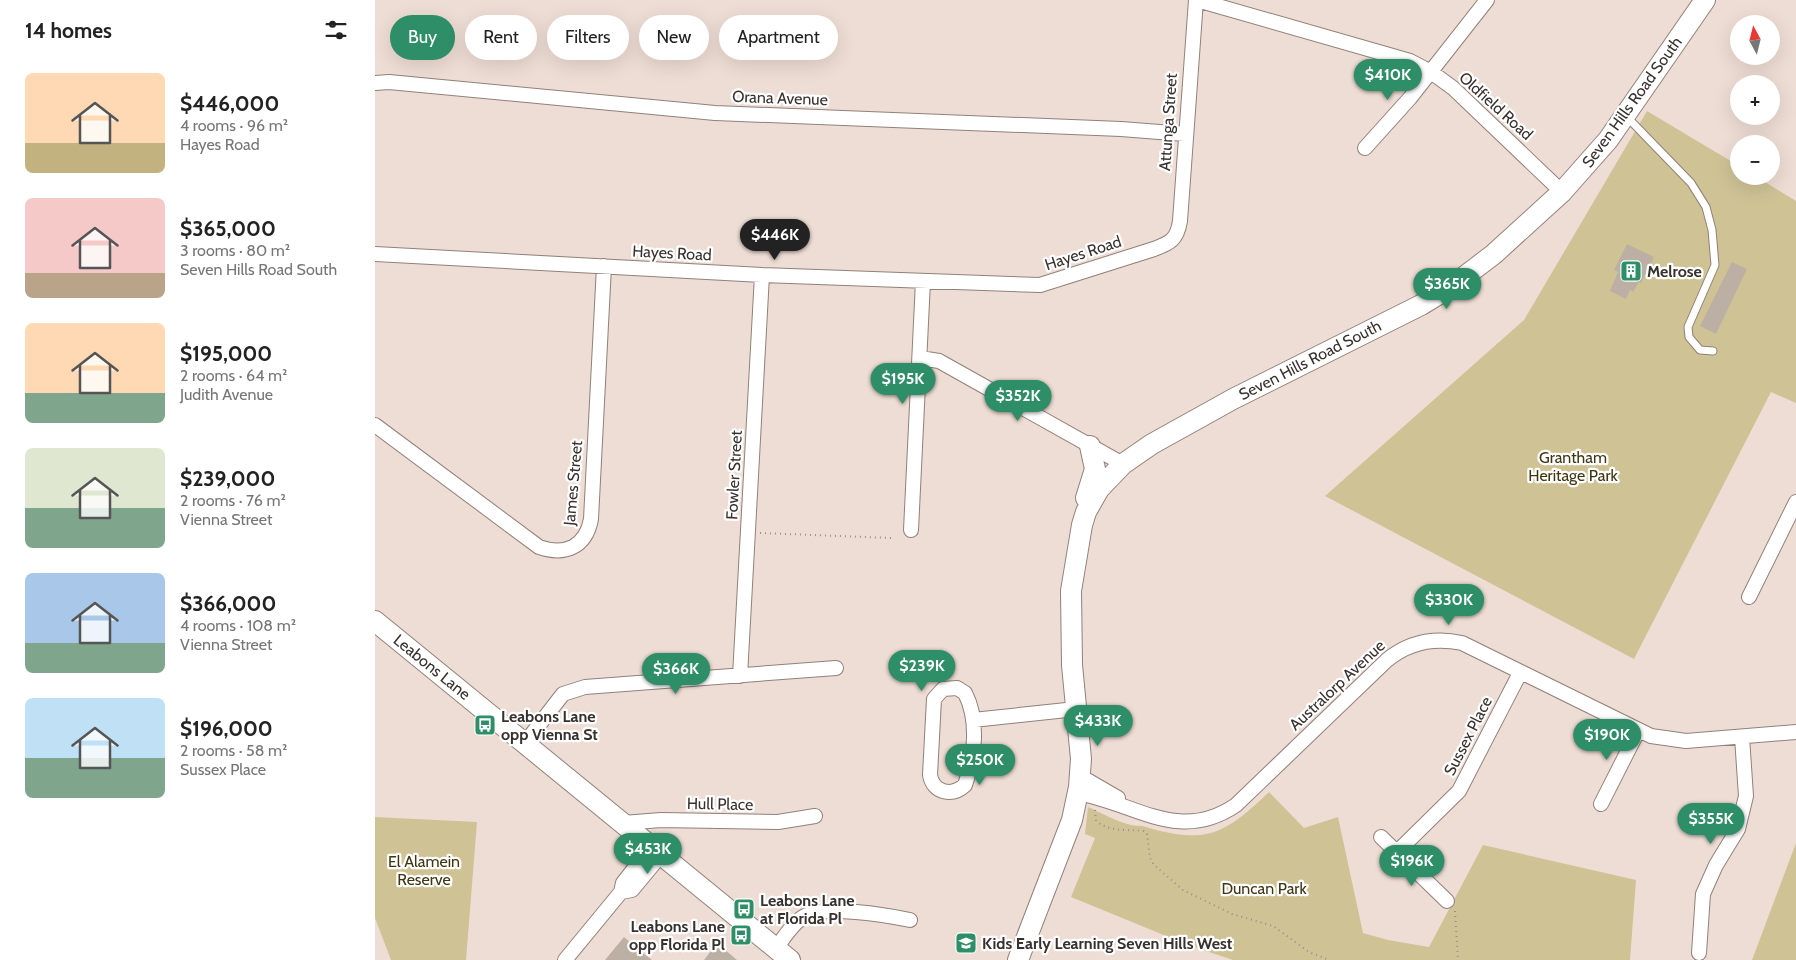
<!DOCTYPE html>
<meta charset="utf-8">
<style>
:root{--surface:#fff;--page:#f2f2f2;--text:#222;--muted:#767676;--accent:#2d8e67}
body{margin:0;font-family:Cabin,sans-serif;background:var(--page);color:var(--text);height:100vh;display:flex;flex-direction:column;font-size:19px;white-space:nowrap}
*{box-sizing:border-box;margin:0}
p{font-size:16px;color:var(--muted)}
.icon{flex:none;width:28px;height:28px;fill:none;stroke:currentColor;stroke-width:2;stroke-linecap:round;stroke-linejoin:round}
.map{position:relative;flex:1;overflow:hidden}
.details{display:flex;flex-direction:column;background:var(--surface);width:375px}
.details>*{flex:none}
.guide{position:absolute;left:15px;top:15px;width:475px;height:45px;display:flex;gap:10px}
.needle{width:32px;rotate:353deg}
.controls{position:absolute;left:1355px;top:15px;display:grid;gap:10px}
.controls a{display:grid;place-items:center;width:50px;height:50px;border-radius:50%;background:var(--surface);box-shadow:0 5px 20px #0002;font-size:25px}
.price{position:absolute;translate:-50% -42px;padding:0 11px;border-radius:18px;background:var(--accent);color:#fff;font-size:16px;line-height:32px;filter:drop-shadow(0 1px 2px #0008)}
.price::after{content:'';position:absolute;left:50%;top:30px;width:15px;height:11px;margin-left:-8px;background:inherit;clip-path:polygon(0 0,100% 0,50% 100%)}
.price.current{background:#222;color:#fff}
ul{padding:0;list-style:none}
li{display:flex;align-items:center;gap:15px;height:125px;padding:0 25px}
li span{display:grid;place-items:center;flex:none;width:140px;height:100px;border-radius:8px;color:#555}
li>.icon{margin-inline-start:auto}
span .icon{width:60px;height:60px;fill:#fffc;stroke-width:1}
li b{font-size:21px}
h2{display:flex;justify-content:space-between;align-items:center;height:60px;padding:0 25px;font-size:21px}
.pill{padding:0 18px;border-radius:22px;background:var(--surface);box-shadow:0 5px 20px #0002;font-size:18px;line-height:45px}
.pill.current{background:var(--accent);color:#fff}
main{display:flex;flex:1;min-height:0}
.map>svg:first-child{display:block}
.green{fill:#cfc396}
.building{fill:#bbb0a3}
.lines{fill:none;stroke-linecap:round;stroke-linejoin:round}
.lane-casing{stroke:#918179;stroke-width:9}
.street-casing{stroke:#918179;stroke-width:16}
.secondary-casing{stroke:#918179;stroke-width:22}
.path{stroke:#9a8e88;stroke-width:2;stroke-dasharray:1 4;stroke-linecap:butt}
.lane{stroke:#fff;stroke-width:7}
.street{stroke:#fff;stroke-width:14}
.secondary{stroke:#fff;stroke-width:20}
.labels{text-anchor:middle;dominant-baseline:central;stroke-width:4.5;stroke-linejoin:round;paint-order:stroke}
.street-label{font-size:16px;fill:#38322e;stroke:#fff}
.poi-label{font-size:16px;font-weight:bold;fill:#38322e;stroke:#fff;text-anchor:start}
.park-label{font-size:16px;fill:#3e3512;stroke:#fff}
</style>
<main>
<section class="details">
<h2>14 homes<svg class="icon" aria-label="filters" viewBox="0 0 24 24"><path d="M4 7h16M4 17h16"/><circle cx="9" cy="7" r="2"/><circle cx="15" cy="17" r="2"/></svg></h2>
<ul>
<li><span style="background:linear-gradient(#ffd9b3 70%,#c2b280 0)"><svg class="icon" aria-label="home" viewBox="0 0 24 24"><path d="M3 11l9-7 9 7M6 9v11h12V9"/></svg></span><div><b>$446,000</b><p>4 rooms · 96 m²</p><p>Hayes Road</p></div></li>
<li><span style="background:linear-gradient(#f6c9c9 75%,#b9a48a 0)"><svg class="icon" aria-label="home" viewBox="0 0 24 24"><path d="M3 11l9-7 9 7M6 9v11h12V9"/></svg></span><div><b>$365,000</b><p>3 rooms · 80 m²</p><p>Seven Hills Road South</p></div></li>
<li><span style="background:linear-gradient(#ffd9b3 70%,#7fa58c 0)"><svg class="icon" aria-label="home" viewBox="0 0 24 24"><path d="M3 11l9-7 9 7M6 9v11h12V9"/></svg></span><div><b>$195,000</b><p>2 rooms · 64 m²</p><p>Judith Avenue</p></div></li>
<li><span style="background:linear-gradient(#dfe7d0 60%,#7fa58c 0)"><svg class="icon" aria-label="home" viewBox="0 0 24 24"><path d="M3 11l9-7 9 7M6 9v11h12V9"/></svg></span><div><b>$239,000</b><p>2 rooms · 76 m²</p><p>Vienna Street</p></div></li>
<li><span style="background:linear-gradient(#a9c7e8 70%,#7fa58c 0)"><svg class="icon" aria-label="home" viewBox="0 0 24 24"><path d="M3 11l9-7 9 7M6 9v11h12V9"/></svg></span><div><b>$366,000</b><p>4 rooms · 108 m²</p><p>Vienna Street</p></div></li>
<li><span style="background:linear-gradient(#bfe0f5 60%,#7fa58c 0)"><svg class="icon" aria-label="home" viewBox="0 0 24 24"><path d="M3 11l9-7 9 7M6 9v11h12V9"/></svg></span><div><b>$196,000</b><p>2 rooms · 58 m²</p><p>Sussex Place</p></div></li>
</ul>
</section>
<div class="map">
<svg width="1421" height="960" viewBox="0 0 1421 960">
<rect width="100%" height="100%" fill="#eeddd4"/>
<!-- green -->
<path class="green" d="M1272 111 1364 166V176H1380L1421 201V403L1396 392 1259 659 950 496 1149 320Z
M894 792 929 828 963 817 988 933 1013 940 1054 947 1108 845 1261 880 1255 960H858L813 945 696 897 720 838 710 834 713 807C727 813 742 822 756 825 761 826 766 825 771 827 832 845 850 834 894 792Z
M0 817 102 822 91 960H16L0 918Z
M1421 843V960H1377Z"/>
<!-- building -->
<path class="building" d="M1252 244 1279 257 1266 283 1264 282 1258 292 1255 290 1251 299 1235 291 1243 272 1239 270Z
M1357 262 1372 269 1341 334 1325 326Z
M249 937 258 945 277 960H230Z
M342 943 362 960H329Z"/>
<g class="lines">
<!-- lane casing -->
<g class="lane-casing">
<path id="lane" d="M1252 117 1316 183 1331 207 1337 230 1340 265 1313 327 1314 337 1325 350 1338 351"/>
</g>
<!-- street casing -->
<g class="street-casing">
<path id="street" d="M822 0 1035 61 1056 72 1078 88 1187 192
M0 83 14 82 340 113 746 129 810 134
M990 148 1035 98 1112 0
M0 254 387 275 665 285 779 249C795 243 802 240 805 221L821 0
M545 358 564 361 748 464
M0 425 164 547C190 556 211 547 216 519L229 266
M536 530 548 281
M1374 597 1421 502
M365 676 387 275
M582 688 590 693C604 720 600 757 590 785 577 797 558 793 555 775L559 699 568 689Z
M598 720 701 709
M150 743 188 694 210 687 461 668
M705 776 743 798
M703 793C760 803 804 844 861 805L1012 660C1034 642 1059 637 1087 643L1276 736 1311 741 1421 732
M1226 804 1263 731
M248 823 286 820 403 822 440 816
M1006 837 1072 901
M1022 852 1084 791 1145 673
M246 892 257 890 286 855
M401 948C409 938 418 922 430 916 450 905 511 915 535 920
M1324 953 1328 894 1341 865 1363 829 1371 796 1367 737
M190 960 246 892 248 883 276 847"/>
</g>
<!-- secondary casing -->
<g class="secondary-casing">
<path id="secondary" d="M711 498 720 469 715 446
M0 621 415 960
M643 960 697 820 704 787 706 759 697 665 696 591 707 525 711 512 724 489 748 464 777 444 858 399 1046 305 1077 286 1119 254 1187 192 1233 140 1330 0"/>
</g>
<!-- path -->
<path class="path" d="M385 533 516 538
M720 810 721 821C737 833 751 829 769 831L772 834 775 858 779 865 808 890 857 914 898 926 934 952 954 960
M1080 911 1083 960"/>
<!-- lane -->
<use href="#lane" class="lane"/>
<!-- street -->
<use href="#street" class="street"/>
<!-- secondary -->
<use href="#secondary" class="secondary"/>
</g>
<!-- icons -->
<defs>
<g id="building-square" transform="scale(1.125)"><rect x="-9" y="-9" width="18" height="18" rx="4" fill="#2d8e67" stroke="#fff"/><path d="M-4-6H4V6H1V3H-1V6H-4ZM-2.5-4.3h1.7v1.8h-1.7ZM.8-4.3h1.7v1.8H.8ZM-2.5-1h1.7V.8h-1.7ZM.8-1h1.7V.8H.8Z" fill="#fff"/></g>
<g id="bus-square" transform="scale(1.125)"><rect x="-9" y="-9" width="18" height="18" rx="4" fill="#2d8e67" stroke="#fff"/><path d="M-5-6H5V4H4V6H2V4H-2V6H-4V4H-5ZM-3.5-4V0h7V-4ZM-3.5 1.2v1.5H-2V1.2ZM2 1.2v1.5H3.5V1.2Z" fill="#fff"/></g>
<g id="school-square" transform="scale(1.125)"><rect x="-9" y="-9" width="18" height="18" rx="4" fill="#2d8e67" stroke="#fff"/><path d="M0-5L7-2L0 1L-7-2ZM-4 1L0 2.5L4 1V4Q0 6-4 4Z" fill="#fff"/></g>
</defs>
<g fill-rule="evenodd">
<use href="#building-square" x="1256" y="271"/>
<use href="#bus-square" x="110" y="725"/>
<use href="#bus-square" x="369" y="909"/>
<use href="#bus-square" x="366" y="935"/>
<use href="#school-square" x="591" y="943"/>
</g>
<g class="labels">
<!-- street labels -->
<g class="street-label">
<text transform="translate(405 98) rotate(2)">Orana Avenue</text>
<text transform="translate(1257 102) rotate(-54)">Seven Hills Road South</text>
<text transform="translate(1121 106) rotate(42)">Oldfield Road</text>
<text transform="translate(793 122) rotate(-86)">Attunga Street</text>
<text transform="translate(297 253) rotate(3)">Hayes Road</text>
<text transform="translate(708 253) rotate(-18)">Hayes Road</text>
<text transform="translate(935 360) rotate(-27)">Seven Hills Road South</text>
<text transform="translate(359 475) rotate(-87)">Fowler Street</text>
<text transform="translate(198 483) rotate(-85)">James Street</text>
<text transform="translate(57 667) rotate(39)">Leabons Lane</text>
<text transform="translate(962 685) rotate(-43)">Australorp Avenue</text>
<text transform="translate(1093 736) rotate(-63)">Sussex Place</text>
<text transform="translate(345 804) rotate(1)">Hull Place</text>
</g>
<!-- poi labels -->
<g class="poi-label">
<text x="1272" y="271">Melrose</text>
<text x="126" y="716">Leabons Lane<tspan x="126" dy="18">opp Vienna St</tspan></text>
<text x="385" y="900">Leabons Lane<tspan x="385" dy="18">at Florida Pl</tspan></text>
<text x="350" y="926" text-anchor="end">Leabons Lane<tspan x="350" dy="18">opp Florida Pl</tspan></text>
<text x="607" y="943">Kids Early Learning Seven Hills West</text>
</g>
<!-- park labels -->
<g class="park-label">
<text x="1198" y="457">Grantham<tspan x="1198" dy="18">Heritage Park</tspan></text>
<text x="49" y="861">El Alamein<tspan x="49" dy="18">Reserve</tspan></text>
<text x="889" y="888">Duncan Park</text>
</g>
</g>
</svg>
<div class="controls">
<a><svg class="needle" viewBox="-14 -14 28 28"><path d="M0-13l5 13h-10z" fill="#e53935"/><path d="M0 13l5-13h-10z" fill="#767676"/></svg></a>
<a>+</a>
<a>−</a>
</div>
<b class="price" style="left:1013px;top:101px">$410K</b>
<b class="price current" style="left:400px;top:261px">$446K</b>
<b class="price" style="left:1072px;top:310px">$365K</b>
<b class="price" style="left:528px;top:405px">$195K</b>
<b class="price" style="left:643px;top:422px">$352K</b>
<b class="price" style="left:1074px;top:626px">$330K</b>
<b class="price" style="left:547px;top:692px">$239K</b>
<b class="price" style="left:301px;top:695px">$366K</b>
<b class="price" style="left:723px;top:747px">$433K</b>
<b class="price" style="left:1232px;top:761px">$190K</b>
<b class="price" style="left:605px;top:786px">$250K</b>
<b class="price" style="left:1336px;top:845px">$355K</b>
<b class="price" style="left:273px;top:875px">$453K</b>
<b class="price" style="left:1037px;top:887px">$196K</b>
<div class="guide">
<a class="pill current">Buy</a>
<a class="pill">Rent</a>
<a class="pill">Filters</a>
<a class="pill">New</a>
<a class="pill">Apartment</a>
</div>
</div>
</main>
